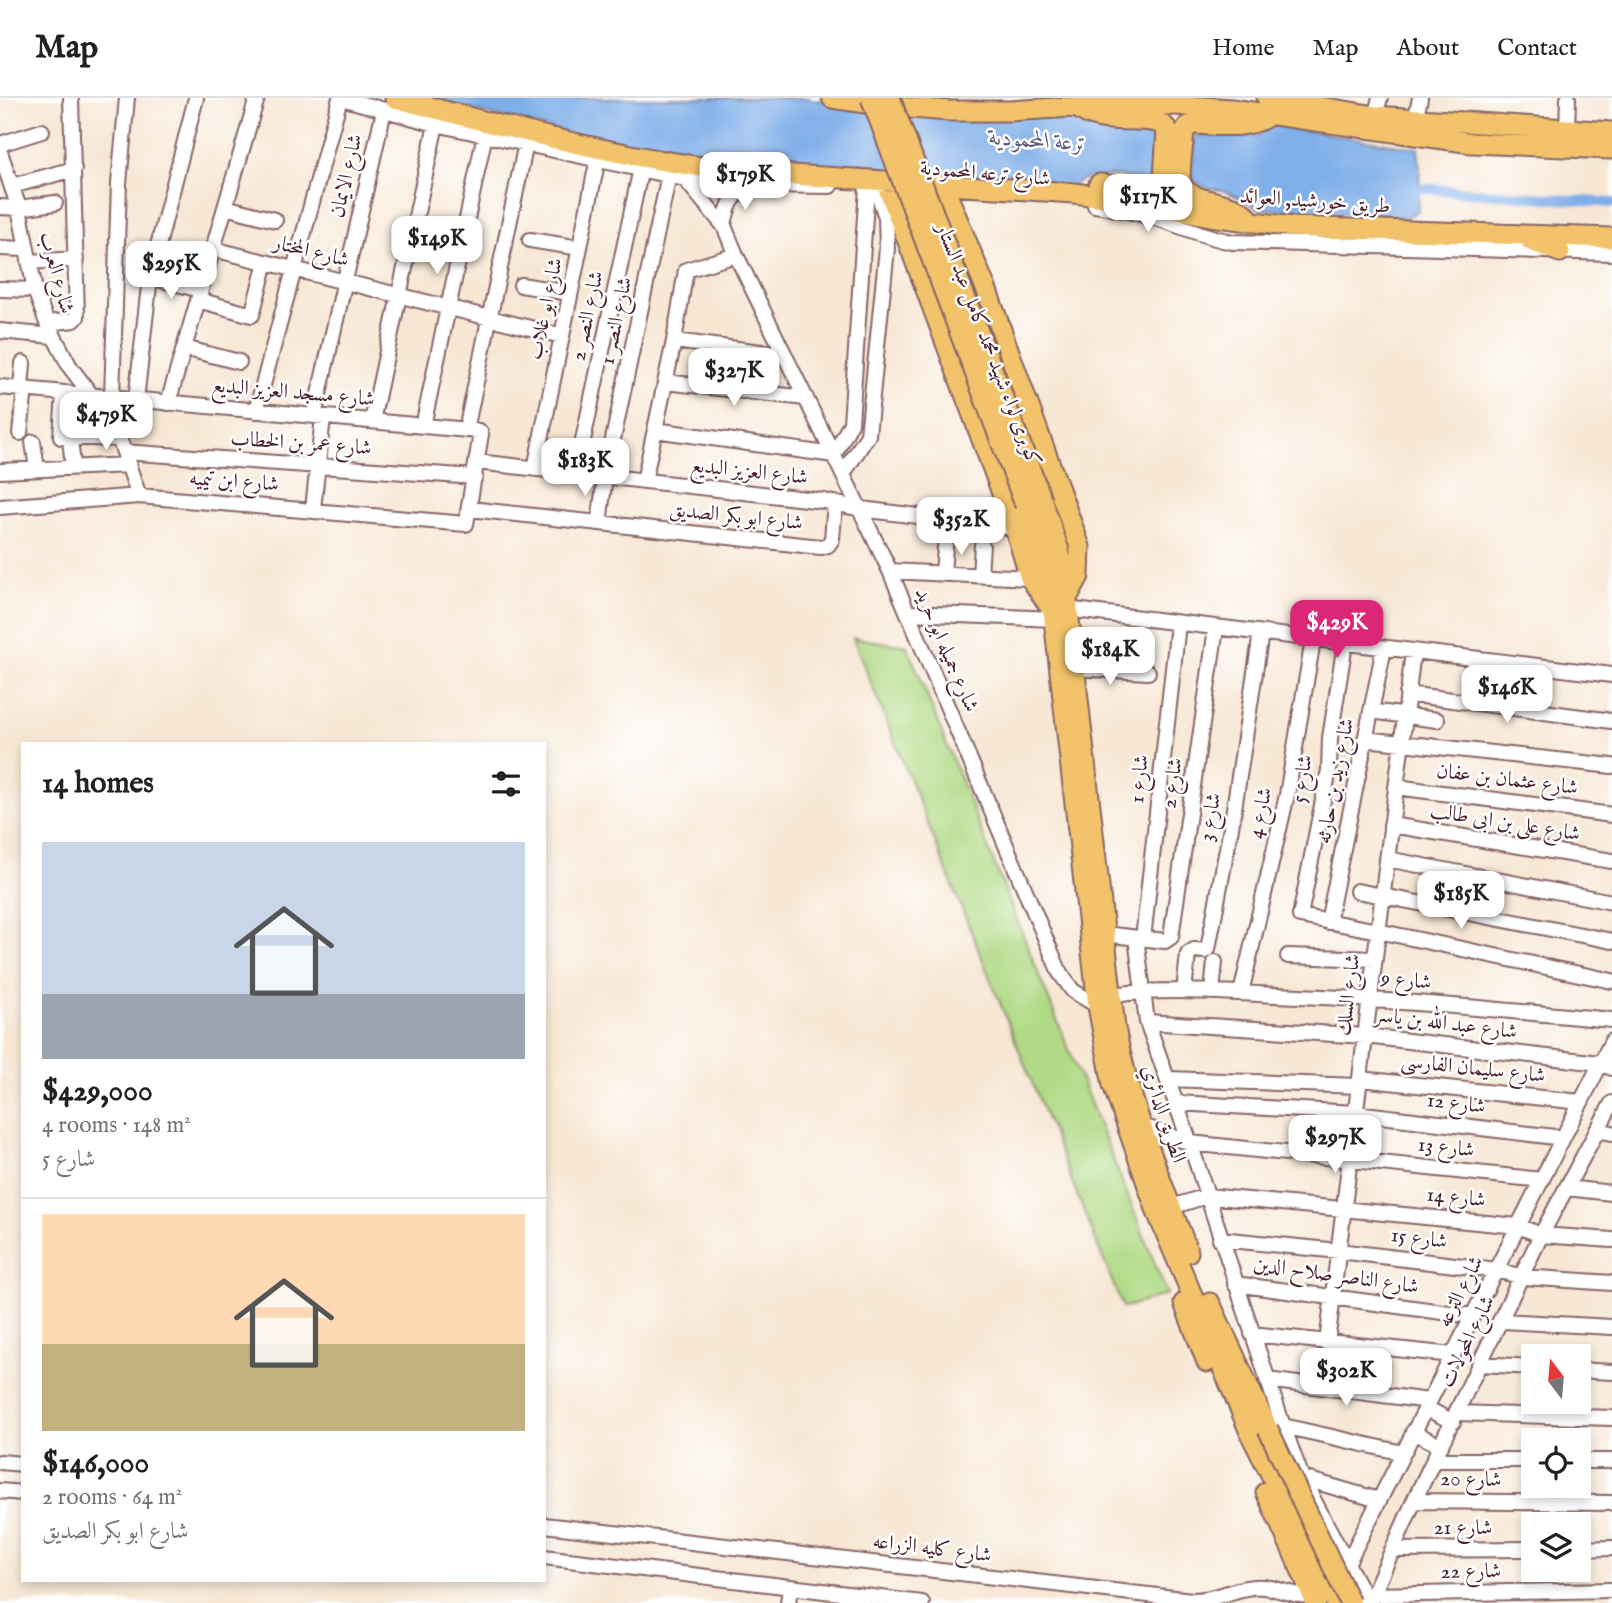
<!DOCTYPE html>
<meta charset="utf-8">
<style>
:root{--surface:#fff;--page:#f2f2f2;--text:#202124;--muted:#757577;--line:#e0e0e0;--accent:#db2777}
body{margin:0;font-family:"IM FELL English",Amiri,serif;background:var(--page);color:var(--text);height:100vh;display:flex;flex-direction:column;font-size:26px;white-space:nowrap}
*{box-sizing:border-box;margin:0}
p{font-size:23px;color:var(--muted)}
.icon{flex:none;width:38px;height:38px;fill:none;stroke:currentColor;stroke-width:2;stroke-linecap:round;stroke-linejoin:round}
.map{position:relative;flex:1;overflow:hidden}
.side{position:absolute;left:21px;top:644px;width:525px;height:840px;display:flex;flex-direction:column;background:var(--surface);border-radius:0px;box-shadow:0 4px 10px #0003}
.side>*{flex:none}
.needle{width:46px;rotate:344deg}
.tools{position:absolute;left:1521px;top:1246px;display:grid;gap:14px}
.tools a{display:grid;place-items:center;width:70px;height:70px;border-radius:0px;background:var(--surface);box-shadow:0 4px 10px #0003;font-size:35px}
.price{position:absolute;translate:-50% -60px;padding:0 16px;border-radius:14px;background:#fff;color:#222;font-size:23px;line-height:46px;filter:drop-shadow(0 2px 4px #0008)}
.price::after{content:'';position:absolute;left:50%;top:42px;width:21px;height:16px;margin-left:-10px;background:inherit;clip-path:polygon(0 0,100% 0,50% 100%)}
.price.selected{background:var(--accent);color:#fff}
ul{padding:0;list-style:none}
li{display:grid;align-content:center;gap:14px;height:371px;padding:0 21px}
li+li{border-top:2px solid var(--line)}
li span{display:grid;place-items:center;height:217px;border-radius:0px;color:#555}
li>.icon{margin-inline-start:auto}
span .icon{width:126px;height:126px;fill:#fffc;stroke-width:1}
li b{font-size:30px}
h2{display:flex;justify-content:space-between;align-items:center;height:84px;padding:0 21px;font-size:30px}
header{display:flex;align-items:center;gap:42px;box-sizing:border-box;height:98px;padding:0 35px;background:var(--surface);border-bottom:2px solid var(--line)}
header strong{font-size:33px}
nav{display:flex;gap:38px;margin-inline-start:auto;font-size:24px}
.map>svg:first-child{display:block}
.green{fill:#b0da85;stroke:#7d7c58;stroke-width:2}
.water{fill:#7faee9;stroke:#64668a;stroke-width:2}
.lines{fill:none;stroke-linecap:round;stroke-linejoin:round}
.canal{stroke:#7faee9;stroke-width:10}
.minor-casing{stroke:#876566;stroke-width:18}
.major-casing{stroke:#876566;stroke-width:23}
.minor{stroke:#fff;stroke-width:14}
.major{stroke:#f2c36a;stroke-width:19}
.major-bridge-casing{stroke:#876566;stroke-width:23;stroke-linecap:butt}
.major-bridge{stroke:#f2c36a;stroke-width:19}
.labels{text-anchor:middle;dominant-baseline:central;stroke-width:5;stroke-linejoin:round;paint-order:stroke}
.street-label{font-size:21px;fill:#4a1f2b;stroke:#fff}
.water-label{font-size:23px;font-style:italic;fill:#5f5877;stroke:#fff}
</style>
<header>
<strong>Map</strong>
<nav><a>Home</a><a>Map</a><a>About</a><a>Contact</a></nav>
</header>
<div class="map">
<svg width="1612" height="1505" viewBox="0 0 1612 1505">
<rect width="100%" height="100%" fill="#fff"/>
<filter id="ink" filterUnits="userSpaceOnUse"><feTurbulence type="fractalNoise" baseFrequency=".0143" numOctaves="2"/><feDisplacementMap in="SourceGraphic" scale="14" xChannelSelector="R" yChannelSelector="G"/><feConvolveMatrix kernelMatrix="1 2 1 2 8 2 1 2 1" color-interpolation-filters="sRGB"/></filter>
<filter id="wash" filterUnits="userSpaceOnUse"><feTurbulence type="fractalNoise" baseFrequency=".00686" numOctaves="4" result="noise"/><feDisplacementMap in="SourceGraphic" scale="28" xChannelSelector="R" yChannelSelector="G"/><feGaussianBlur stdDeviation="1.57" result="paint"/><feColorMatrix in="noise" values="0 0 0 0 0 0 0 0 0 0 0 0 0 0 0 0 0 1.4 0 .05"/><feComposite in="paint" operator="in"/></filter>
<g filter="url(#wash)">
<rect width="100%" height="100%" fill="#f7e7d4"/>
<!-- green -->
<path class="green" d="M853 540 907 548 1167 1196 1123 1210Z"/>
<!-- water -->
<path class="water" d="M424 0H807L857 10 1072 14 1154 31 1150 83C1124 80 1090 71 1070 89L838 77 675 58 519 24Z
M1272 27 1418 50 1420 69 1418 113 1407 119 1258 111 1244 102 1225 93 1208 90 1191 82 1195 37 1257 38Z"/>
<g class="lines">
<!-- canal -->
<path class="canal" d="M1405 89 1612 105"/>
</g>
</g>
<g filter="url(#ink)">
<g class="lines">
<!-- minor casing -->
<g class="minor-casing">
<path id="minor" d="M341 0 436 26 685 81 751 87 830 88
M1375 18 1380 0
M1415 22 1420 0
M1567 32 1568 0
M0 46 42 33
M0 54 19 110 35 192 47 225 70 269 92 298
M685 81 724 128 736 157 890 473 1060 875 1073 893 1098 908
M12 88 74 71
M1095 107C1116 110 1138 115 1159 121 1184 129 1207 140 1233 144L1612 155
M0 109 19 110 55 105
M225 109 275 122
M724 128C727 109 732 96 751 87
M530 142 580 150
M0 150 26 151
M213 151 562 238
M29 164 76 161
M150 179 201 192
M521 187 570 195
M0 191 35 192
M198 202 252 217 266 164
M47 225 74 222 77 219 71 0
M0 233 53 238
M674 243 785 257
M184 250 239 264
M665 284 806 300
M0 289 479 333 481 336 466 426 139 398 0 409
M21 291 23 265
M64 295 61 339 120 341
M105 299 139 398
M112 299 119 85 127 0
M136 302 150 179 196 0
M168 305 257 0
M256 313 340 0
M314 318 384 12
M372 323 436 26
M423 328 485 36
M466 332 526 45
M655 332 834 357 851 325 867 89
M20 335 25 291
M70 340 73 369
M33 344 37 371
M124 354 475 379
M477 364 824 403 861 411 1015 430
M535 371 598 60
M0 373 129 367
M576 375 641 70
M843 376 868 337 887 150 886 119 876 90
M644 383 674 243 686 172 736 157
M313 411 323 319
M470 411 821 449 828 447 832 441 835 405
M599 425 605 379 669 77
M890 473 1030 480
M943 476 947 423
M980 477 982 447
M1066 511 1612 577
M908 515 1054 521
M1345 545 1330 640 1329 672 1300 818 1378 833 1612 883
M1073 570 1148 574
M1407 596 1612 623
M1371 613 1437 622
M1365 641 1612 668
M1396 689 1612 717
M1391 727 1612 763
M1387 761 1612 804
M1357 793 1612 843
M1328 824 1384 550
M1104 836 1165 843 1171 839 1216 530
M1136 840 1147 924 1190 1045 1283 1328 1302 1380 1368 1505
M1143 841 1178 526
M1288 858 1375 861
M1184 893 1188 856 1194 852 1205 853 1208 851 1232 724 1261 535
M1212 894 1215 864
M1241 895 1287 697 1313 542
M1111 897C1167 890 1221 894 1277 897 1389 901 1500 912 1612 922
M1147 924 1365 938 1600 965 1612 970
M1168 981 1359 988
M1360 981 1581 1004
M1176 1005 1356 1015 1563 1040
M1140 1027 1190 1045 1542 1082
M1597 1032 1612 1035
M1566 1090 1612 1095
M1171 1109 1207 1098 1518 1128 1541 1137 1612 1142
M1220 1141 1339 1153 1496 1172 1523 1179 1612 1185
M1235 1186 1472 1218
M1502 1223 1612 1229
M1252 1236 1453 1257
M1327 1245 1413 554
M1481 1266 1533 1269
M1578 1272 1612 1274
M1267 1282 1429 1303
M1426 1310 1453 1324
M1457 1315 1612 1320
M1283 1328 1403 1355
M1413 1334 1441 1348
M1434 1362H1533
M1578 1363H1612
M0 1364 23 1366
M1302 1380 1379 1402
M0 1393 23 1395
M1414 1403 1612 1405
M544 1427 1192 1502C1217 1503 1238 1487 1263 1489 1280 1490 1296 1500 1313 1497
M1578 1451 1612 1450
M1392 1452 1533 1451
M544 1459 922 1505
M1348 1464 1612 943
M1372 1497 1612 1492
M788 1505 790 1490
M1369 1505 1414 1403 1541 1137 1612 1005"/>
</g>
<!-- major casing -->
<g class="major-casing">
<path id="major" d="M395 0C504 29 621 60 732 73L1074 95 1143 104 1210 118 1293 129 1612 140
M832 0 886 8 949 13H1009L1121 6 1175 7 1231 11 1472 45 1612 51
M1267 0 1375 18 1612 34
M1076 8C1101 33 1154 12 1167 31L1164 81C1152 97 1117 87 1099 86
M888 90 1015 430 1030 480 1048 506
M946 94 987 193 1080 449 1079 478 1066 502
M1251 124C1237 96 1182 111 1180 79 1180 64 1183 49 1184 34L1188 28 1194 26C1219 27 1247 32 1268 18
M1531 143 1560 154
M1042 403 1059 452 1064 477 1115 930C1130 1008 1160 1080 1188 1154
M1025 407 1045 469 1054 521 1098 908 1113 987 1157 1114 1252 1339 1336 1505
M1184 1205 1207 1264
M1210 1205 1268 1331
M1266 1394 1316 1505"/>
</g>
<!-- minor -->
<use href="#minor" class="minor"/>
<!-- major -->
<use href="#major" class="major"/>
<!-- major-bridge casing -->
<g class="major-bridge-casing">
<path id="major-bridge" d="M871 0 1025 407
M890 0 1042 403
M1268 1331 1350 1505"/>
</g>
<!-- major-bridge -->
<use href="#major-bridge" class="major-bridge"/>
</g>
</g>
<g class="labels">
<!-- street labels -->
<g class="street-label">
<text transform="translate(985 76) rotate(5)">شارع ترعه المحمودية</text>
<text transform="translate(347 78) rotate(-77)">شارع الايمان</text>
<text transform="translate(1315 104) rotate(4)">طريق خورشيد, العوائد</text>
<text transform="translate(311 154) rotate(14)">شارع المختار</text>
<text transform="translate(56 175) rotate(75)">شارع العرب</text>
<text transform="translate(546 211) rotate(-78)">شارع ابو غلاب</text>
<text transform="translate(588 218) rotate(-78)">شارع النصر 2</text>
<text transform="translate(617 223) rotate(-78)">شارع النصر 1</text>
<text transform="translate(988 247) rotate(69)">كوبرى لواء شهيد محمد كامل عبد الستار</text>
<text transform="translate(293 295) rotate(5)">شارع مسجد العزيز البديع</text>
<text transform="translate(301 346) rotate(4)">شارع عمر بن الخطاب</text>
<text transform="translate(749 374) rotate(6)">شارع العزيز البديع</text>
<text transform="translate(234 384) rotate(4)">شارع ابن تيميه</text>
<text transform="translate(736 419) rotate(6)">شارع ابو بكر الصديق</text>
<text transform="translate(946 552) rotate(67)">شارع جميله ابو حريد</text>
<text transform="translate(1140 681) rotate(-84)">شارع 1</text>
<text transform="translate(1303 681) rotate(-82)">شارع 5</text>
<text transform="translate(1507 682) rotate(7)">شارع عثمان بن عفان</text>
<text transform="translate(1336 683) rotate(-79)">شارع زيد بن حارثه</text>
<text transform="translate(1173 685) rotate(-82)">شارع 2</text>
<text transform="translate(1261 715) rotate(-78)">شارع 4</text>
<text transform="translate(1211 719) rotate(-80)">شارع 3</text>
<text transform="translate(1505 725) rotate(9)">شارع على بن ابى طالب</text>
<text transform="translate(1406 883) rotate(5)">شارع 9</text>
<text transform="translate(1349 897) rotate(-83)">شارع السلك</text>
<text transform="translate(1446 926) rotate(7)">شارع عبد الله بن ياسر</text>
<text transform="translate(1473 971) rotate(6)">شارع سليمان الفارسى</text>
<text transform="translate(1456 1006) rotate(7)">شارع 12</text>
<text transform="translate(1163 1016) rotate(72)">الطريق الدائري</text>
<text transform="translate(1446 1050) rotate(6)">شارع 13</text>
<text transform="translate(1456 1100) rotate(6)">شارع 14</text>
<text transform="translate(1419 1141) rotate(7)">شارع 15</text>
<text transform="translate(1336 1178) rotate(8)">شارع الناصر صلاح الدين</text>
<text transform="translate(1461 1194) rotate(-63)">شارع الترعه</text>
<text transform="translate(1468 1244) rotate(-64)">شارع المحولات</text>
<text transform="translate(1471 1382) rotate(1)">شارع 20</text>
<text x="1463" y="1430">شارع 21</text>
<text transform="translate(932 1451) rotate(7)">شارع كليه الزراعه</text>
<text transform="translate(1471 1474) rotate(-1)">شارع 22</text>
</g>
<!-- water labels -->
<g class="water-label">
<text transform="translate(1038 43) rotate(4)">ترعة المحمودية</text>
</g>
</g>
</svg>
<div class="tools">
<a><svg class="needle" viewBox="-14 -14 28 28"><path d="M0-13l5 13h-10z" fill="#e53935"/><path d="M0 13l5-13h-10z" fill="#757577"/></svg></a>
<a><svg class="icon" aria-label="locate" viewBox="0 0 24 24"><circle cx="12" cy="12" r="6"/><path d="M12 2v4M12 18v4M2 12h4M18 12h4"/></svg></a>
<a><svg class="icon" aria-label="layers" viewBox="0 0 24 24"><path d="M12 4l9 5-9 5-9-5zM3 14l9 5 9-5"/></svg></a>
</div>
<b class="price" style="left:745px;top:114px">$179K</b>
<b class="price" style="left:1148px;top:136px">$117K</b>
<b class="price" style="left:437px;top:178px">$149K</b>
<b class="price" style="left:171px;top:203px">$295K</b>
<b class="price" style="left:734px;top:310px">$327K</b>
<b class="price" style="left:106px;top:354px">$479K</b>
<b class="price" style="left:585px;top:400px">$183K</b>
<b class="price" style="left:961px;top:459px">$352K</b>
<b class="price selected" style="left:1337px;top:562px">$429K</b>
<b class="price" style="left:1110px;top:589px">$184K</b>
<b class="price" style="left:1507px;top:627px">$146K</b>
<b class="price" style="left:1461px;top:833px">$185K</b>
<b class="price" style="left:1335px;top:1077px">$297K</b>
<b class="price" style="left:1346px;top:1310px">$302K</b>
<section class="side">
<h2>14 homes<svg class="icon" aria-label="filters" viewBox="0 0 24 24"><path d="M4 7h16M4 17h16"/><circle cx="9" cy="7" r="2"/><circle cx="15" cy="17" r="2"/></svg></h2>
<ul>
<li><span style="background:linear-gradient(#c9d6e8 70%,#9aa5b1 0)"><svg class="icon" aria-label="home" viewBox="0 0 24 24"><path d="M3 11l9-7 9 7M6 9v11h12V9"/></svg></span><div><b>$429,000</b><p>4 rooms · 148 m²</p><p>شارع 5</p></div></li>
<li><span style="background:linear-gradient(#ffd9b3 60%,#c2b280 0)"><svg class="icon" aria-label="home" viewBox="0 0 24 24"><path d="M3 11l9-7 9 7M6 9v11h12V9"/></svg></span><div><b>$146,000</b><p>2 rooms · 64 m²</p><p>شارع ابو بكر الصديق</p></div></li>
</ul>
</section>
</div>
